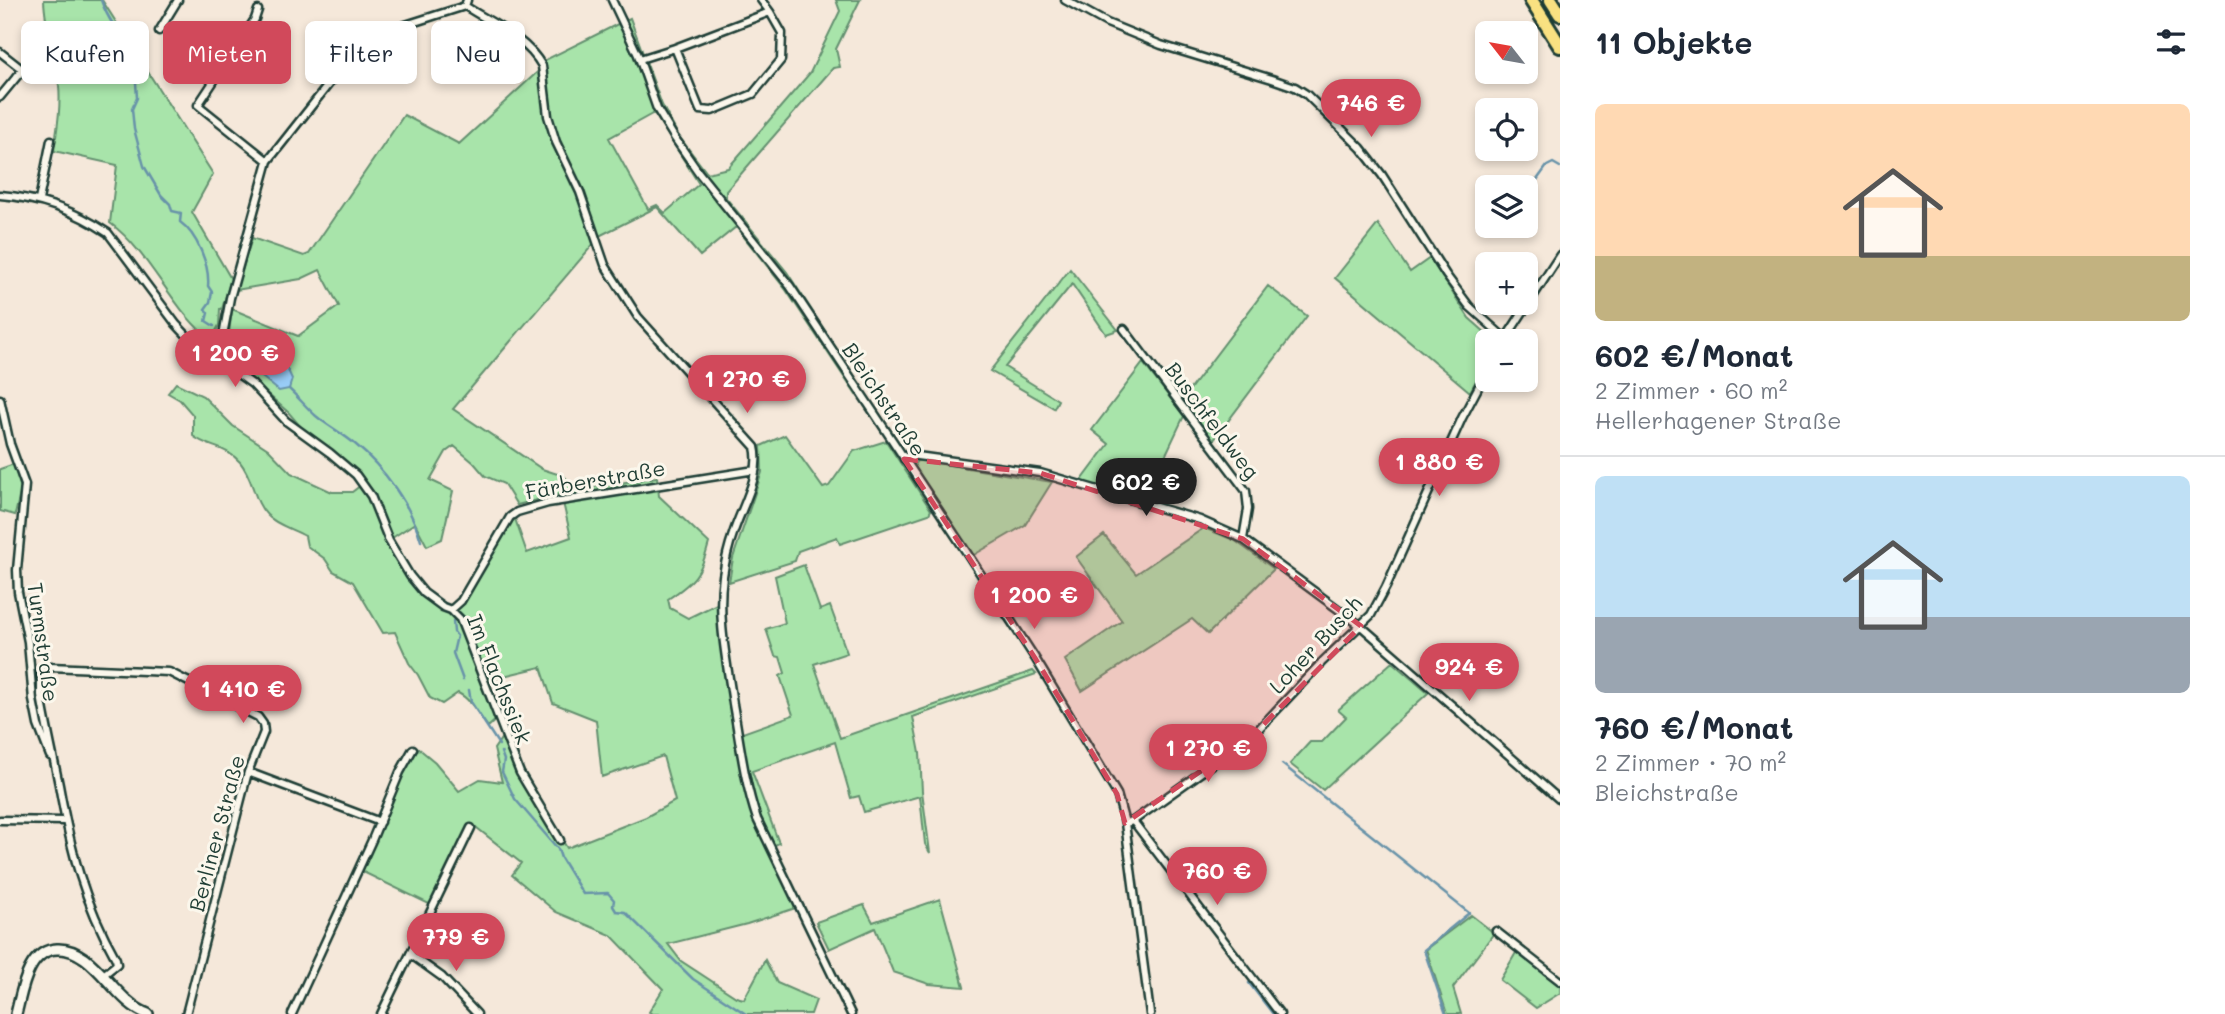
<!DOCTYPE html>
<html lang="de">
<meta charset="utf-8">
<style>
:root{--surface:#fff;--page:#f2f2f3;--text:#1f2937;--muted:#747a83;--line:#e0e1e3;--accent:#d1495b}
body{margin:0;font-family:Mali,sans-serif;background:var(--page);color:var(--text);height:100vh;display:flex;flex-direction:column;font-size:26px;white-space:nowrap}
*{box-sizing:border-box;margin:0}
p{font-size:23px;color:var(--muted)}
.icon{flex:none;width:38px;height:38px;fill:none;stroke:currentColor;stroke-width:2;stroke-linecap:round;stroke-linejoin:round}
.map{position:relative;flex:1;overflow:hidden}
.sheet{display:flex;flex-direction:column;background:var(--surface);width:665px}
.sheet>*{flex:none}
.guide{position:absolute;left:21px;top:21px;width:665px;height:63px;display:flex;gap:14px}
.needle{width:46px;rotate:301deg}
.fabs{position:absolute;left:1475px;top:21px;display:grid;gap:14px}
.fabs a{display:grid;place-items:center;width:63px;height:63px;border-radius:10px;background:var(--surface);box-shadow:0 4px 10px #0003;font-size:35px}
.price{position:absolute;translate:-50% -60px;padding:0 16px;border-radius:24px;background:var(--accent);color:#fff;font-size:23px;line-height:46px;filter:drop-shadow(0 2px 4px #0008)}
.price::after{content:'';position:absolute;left:50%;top:42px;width:21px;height:16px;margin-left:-10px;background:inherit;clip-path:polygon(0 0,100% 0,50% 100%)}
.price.active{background:#222;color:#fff}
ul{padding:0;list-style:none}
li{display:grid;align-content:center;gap:14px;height:371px;padding:0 35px}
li+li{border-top:2px solid var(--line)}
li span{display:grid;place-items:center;height:217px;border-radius:10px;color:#555}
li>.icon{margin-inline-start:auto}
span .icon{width:126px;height:126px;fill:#fffc;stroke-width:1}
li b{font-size:30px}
h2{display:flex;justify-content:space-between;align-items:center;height:84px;padding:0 35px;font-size:30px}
.chip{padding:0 24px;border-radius:10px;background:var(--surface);box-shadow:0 4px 10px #0003;font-size:24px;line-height:63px}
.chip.active{background:var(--accent);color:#fff}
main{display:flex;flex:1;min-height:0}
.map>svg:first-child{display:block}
.green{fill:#a8e4aa;stroke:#64906f;stroke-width:2;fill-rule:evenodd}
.water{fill:#99cdf7;stroke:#6893a9;stroke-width:2}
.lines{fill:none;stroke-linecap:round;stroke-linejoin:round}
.stream{stroke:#6893a9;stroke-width:2.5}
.minor-casing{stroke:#1f3d34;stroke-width:11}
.secondary-casing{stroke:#1f3d34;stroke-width:14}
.motorway-casing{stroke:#1f3d34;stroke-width:18}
.minor{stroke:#fbf7ec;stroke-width:6}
.secondary{stroke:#fbf7ec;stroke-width:9}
.motorway{stroke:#f9e181;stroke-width:12}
.marked{fill:#d1495b;fill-opacity:0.2;stroke:#d1495b;stroke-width:5;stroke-dasharray:14 9;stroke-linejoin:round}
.labels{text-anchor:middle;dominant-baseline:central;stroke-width:6;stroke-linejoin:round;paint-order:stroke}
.street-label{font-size:21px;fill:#1f3d34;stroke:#fbf7ec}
</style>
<main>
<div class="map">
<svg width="1560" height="1014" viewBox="0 0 1560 1014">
<rect width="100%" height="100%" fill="#f5e8da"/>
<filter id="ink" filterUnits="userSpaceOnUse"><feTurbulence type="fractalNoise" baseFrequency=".0143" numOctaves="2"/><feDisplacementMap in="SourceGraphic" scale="14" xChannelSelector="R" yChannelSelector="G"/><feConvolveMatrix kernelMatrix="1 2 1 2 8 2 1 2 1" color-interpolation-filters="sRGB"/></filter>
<g filter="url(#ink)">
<!-- green -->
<path class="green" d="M44 0H102L213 174 192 212 231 279 222 309H220L219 325 215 333 204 334C168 302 149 252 110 223L117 165 54 151C57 129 61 108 59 86 56 57 45 30 44 0Z
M836 0H860L836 49 840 67 833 68 726 191V198L787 272 864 391 856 395 786 290 736 227 700 256 657 207 597 237 596 241 453 409 542 469 564 476 577 490 657 477 659 496 709 543C701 574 695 581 668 599L670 608 688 618 723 601 722 611 740 734 793 715 780 676 785 673 780 657 775 656 766 629 785 623 775 576 804 565 820 610 830 606 847 653 814 664 840 738 1033 671 1036 674 913 717 920 753 922 791 930 853 925 844 920 796 864 812 859 796 851 798 835 742 752 771 779 843 773 846 799 907 747 924 668 944 681 961 736 997 744 999 765 960 777 983 816 1000 811 1014H652L649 1012 663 989 611 935 556 912 512 875 521 863 472 824 431 905 361 871 394 794 417 747 435 762 459 791 480 779 502 782 494 749 505 733 509 750 567 848 646 817 675 801 663 756 602 777 596 720 553 703 541 667 482 681 499 717 488 727C479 716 471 699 458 693L442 704 430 698 418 675 409 663 395 632 383 633 353 582 333 571 325 559 307 546 305 536C293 529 276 525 267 515 253 501 254 479 240 462 226 446 208 448 193 436V415L180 400 168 393 176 383 203 396 233 426 268 449 291 473 332 492H352L365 482 317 446 289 413 226 357 232 309 298 336 339 306 320 270 301 279 236 290 252 238 304 256 309 254 404 115 459 144 545 65V60L630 18 662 105 678 135 707 173 728 168 810 73 840 11ZM654 113 699 184 665 213 657 205 648 209 609 138ZM454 446 474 463 485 476 504 484 517 505 561 494 571 537 527 553 514 516 507 523 462 602 452 609C422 596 407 565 392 538L415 523 427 546 442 539 453 491 430 480 446 452Z
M1378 224 1410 272 1430 258 1469 318 1495 341H1488L1487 360 1470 392 1335 278Z
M1070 269 1118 330 1106 334 1072 284 1005 367 1058 400 1054 408 990 371Z
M1268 286 1307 316 1213 441 1181 401Z
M1143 363 1184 416 1144 501 1080 483 1109 444 1092 430Z
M785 435 823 488 829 486 854 451 886 441 931 510 929 514 840 544 837 537 798 551 795 561 729 582 733 558 762 472 761 446Z
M917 461H926L1052 482 1025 525 972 556 916 470 914 465Z
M14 464 21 489 15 515 0 511V469Z
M1204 528 1234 540 1274 569 1208 634 1192 619 1082 691 1065 660 1122 621 1076 557 1104 535 1136 574Z
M1392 662 1428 693 1323 790 1290 764 1310 742H1322L1346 717 1338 710Z
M940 899 964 987 929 984 893 972 875 928 829 949 816 922 864 905 873 922Z
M1471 915 1494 933 1453 988 1461 1014H1447L1426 949Z
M1517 951 1560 986V993L1536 1008 1500 980Z"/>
<!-- water -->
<path class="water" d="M251 332C268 340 285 362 292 379L289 389 279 391 240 359 234 345 239 338Z"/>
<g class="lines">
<!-- stream -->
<path class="stream" d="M101 0C108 20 119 35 134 50L137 98 132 109 134 129 144 166 161 195 170 204 172 211 181 213 180 222C197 234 210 266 208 286L212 292 210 302 205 309 208 313 206 321 214 326
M1526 195 1547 166 1553 163 1560 167
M1499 228 1501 226
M289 389C298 397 306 407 316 416 328 426 342 433 355 444 384 468 411 505 421 541
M453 621 454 632 457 636 453 653 463 680
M469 690 471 702 499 745
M501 752 504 760 502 772 515 799 558 849 561 858 583 894 608 893 614 900 613 906 616 911 625 912 693 979 746 1014
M1282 764 1469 913 1424 950 1446 1014
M1249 983 1273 1014"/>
<!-- minor casing -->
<g class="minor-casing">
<path id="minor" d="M612 0 638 55 657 109 674 137 699 173 790 286 967 553 1035 658 1117 794 1125 823 1150 1014
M1065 0 1107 23 1161 45 1272 79 1295 87 1306 94 1361 148 1382 175 1446 275 1469 306 1506 339
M465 6C491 23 527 38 542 66L548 116 556 142 580 192 605 265 638 317 755 447C762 475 741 508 733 534 728 548 725 562 723 576 717 618 727 662 733 704 740 743 744 781 757 819L851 1014
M258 10 255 19 198 105 268 161
M159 31 178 0
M675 48 700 110 712 111 753 94 781 60 782 33 770 12
M0 52 23 70
M640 59 675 48 770 12 761 0
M0 97 33 57
M0 195C40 198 74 210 108 233L176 324 192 341 252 384 286 421 330 453 356 475 371 496 389 541 410 576 424 593 443 607 451 610 460 619 520 773 560 840
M39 200 51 140
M1124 329 1246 491 1248 509 1243 539
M1504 341 1560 255
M215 357 221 346 230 298 268 161 332 80 357 56 393 29 465 6 467 0
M0 399 10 444 25 485 17 570 18 592 28 642 33 700 38 725 50 756
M904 459 910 455 1040 473 1200 520 1243 539 1361 626 1560 800
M451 610 461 601 510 517 517 512 548 503 755 470
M248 772 380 822
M0 820 64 821
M1133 821 1280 1014
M1125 823 1133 821 1252 736 1323 661 1371 615 1386 587 1462 418 1488 369
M1496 931 1560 981
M410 954 442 977 477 1014
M102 976 117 964 116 959C83 900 71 851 59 785 53 755 46 725 41 695V674L50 667 169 672 258 717 263 724 264 732 248 772 186 1014
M292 1014 372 840 400 772 413 749
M381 1014 471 828"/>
</g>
<!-- secondary casing -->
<g class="secondary-casing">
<path id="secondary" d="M16 1014C22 992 27 950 57 949 94 947 114 1002 148 1014"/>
</g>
<!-- motorway casing -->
<g class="motorway-casing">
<path id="motorway" d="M1531 0 1560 46
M1551 0 1560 14"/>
</g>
<!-- minor -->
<use href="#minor" class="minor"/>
<!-- secondary -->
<use href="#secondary" class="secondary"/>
<!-- motorway -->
<use href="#motorway" class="motorway"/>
</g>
</g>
<!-- marked area -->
<path class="marked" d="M904 459 1040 473 1243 539 1361 626 1252 736 1125 823 1117 794 1035 658Z"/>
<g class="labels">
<!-- street labels -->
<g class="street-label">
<text transform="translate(885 399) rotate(56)">Bleichstraße</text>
<text transform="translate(1213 420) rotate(53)">Buschfeldweg</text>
<text transform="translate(595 479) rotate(-10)">Färberstraße</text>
<text transform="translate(44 642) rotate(82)">Turmstraße</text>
<text transform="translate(1315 644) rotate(-47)">Loher Busch</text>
<text transform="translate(500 679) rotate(68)">Im Flachssiek</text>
<text transform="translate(216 833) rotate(-75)">Berliner Straße</text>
</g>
</g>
</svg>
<div class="fabs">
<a><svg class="needle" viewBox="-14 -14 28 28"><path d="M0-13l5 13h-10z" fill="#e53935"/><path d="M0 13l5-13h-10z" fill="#747a83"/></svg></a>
<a><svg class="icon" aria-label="locate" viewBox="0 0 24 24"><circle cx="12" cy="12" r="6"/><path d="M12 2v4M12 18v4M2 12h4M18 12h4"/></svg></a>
<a><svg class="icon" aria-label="layers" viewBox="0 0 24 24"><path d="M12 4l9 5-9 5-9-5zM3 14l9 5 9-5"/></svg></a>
<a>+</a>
<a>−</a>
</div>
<b class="price" style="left:1371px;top:139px">746 €</b>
<b class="price" style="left:235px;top:389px">1 200 €</b>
<b class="price" style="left:747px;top:415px">1 270 €</b>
<b class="price" style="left:1439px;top:498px">1 880 €</b>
<b class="price active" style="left:1146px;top:518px">602 €</b>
<b class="price" style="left:1034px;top:631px">1 200 €</b>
<b class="price" style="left:1469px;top:703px">924 €</b>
<b class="price" style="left:243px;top:725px">1 410 €</b>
<b class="price" style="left:1208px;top:784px">1 270 €</b>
<b class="price" style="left:1217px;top:907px">760 €</b>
<b class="price" style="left:456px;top:973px">779 €</b>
<div class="guide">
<a class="chip">Kaufen</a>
<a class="chip active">Mieten</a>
<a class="chip">Filter</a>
<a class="chip">Neu</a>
</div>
</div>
<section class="sheet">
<h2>11 Objekte<svg class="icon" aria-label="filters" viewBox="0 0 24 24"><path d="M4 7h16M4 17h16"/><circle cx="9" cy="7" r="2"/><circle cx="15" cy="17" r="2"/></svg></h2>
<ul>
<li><span style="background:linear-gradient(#ffd9b3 70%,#c2b280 0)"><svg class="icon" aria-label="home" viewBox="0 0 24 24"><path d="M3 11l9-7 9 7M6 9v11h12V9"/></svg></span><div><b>602 €/Monat</b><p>2 Zimmer · 60 m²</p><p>Hellerhagener Straße</p></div></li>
<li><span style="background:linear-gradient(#bfe0f5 65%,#9aa5b1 0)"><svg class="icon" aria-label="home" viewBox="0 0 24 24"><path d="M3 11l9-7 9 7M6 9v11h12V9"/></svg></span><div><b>760 €/Monat</b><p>2 Zimmer · 70 m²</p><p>Bleichstraße</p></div></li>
</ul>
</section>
</main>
